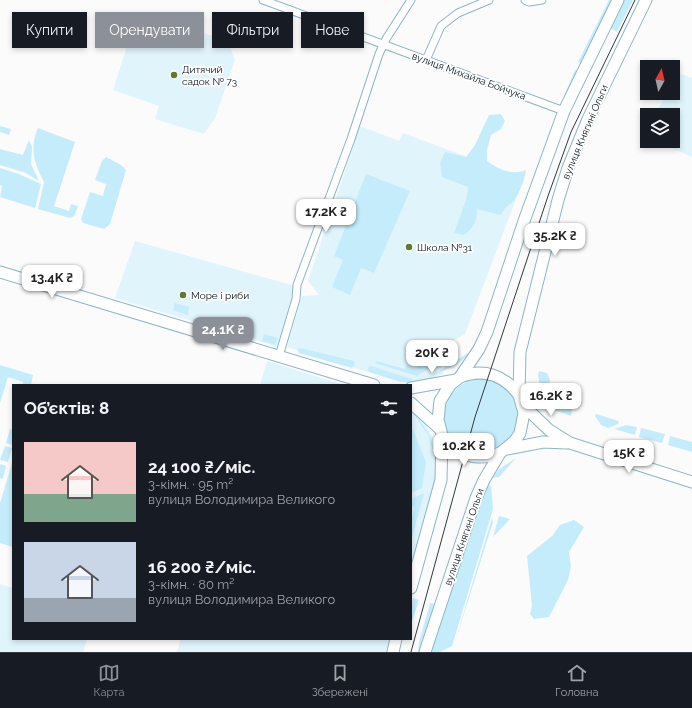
<!DOCTYPE html>
<html lang="uk">
<meta charset="utf-8">
<style>
:root{--surface:#171b24;--page:#20242c;--text:#f1f3f6;--muted:#9ea1a6;--line:#363941;--accent:#8c9099}
body{margin:0;font-family:Raleway,sans-serif;background:var(--page);color:var(--text);height:100vh;display:flex;flex-direction:column;font-size:15px;white-space:nowrap}
*{box-sizing:border-box;margin:0}
p{font-size:13px;color:var(--muted)}
.icon{flex:none;width:22px;height:22px;fill:none;stroke:currentColor;stroke-width:2;stroke-linecap:round;stroke-linejoin:round}
.map{position:relative;flex:1;overflow:hidden}
.panel{position:absolute;left:12px;top:384px;width:400px;height:256px;display:flex;flex-direction:column;background:var(--surface);border-radius:0px;box-shadow:0 2px 6px #0003}
.panel>*{flex:none}
.guide{position:absolute;left:12px;top:12px;width:400px;height:36px;display:flex;gap:8px}
.needle{width:26px;rotate:8deg}
.controls{position:absolute;left:640px;top:60px;display:grid;gap:8px}
.controls a{display:grid;place-items:center;width:40px;height:40px;border-radius:0px;background:var(--surface);box-shadow:0 2px 6px #0003;font-size:20px}
.price{position:absolute;translate:-50% -34px;padding:0 9px;border-radius:8px;background:#fff;color:#222;font-size:13px;line-height:26px;filter:drop-shadow(0 1px 2px #0008)}
.price::after{content:'';position:absolute;left:50%;top:24px;width:12px;height:9px;margin-left:-6px;background:inherit;clip-path:polygon(0 0,100% 0,50% 100%)}
.price.selected{background:var(--accent);color:#fff}
ul{padding:0;list-style:none}
li{display:flex;align-items:center;gap:12px;height:100px;padding:0 12px}
li span{display:grid;place-items:center;flex:none;width:112px;height:80px;border-radius:0px;color:#555}
li>.icon{margin-inline-start:auto}
span .icon{width:48px;height:48px;fill:#fffc;stroke-width:1}
li b{font-size:17px}
h2{display:flex;justify-content:space-between;align-items:center;height:48px;padding:0 12px;font-size:17px}
.chip{padding:0 14px;border-radius:0px;background:var(--surface);box-shadow:0 2px 6px #0003;font-size:14px;line-height:36px}
.chip.selected{background:var(--accent);color:#fff}
.menu{display:flex;justify-content:space-around;align-items:center;height:56px;border-top:1px solid var(--line);background:var(--surface);font-size:11px;color:var(--muted)}
.menu a{display:grid;justify-items:center;gap:2px}
.menu .selected{color:var(--accent)}
.map>svg:first-child{display:block}
.built{fill:#e0f4fc}
.green{fill:#c5ecfb}
.lines{fill:none;stroke-linecap:round;stroke-linejoin:round}
.street-casing{stroke:#8cb5c5;stroke-width:9}
.secondary-casing{stroke:#8cb5c5;stroke-width:13}
.street{stroke:#fff;stroke-width:7}
.secondary{stroke:#fff;stroke-width:11}
.tram{stroke:#2e3b40;stroke-width:1}
.poi-dot{fill:#5e7a2e;stroke:#fff;stroke-width:1.5}
.labels{text-anchor:middle;dominant-baseline:central;stroke-width:3.5;stroke-linejoin:round;paint-order:stroke}
.poi-label{font-size:10px;fill:#041319;stroke:#fff;text-anchor:start}
.street-label{font-size:10px;fill:#041319;stroke:#fff}
</style>
<div class="map">
<svg width="692" height="652" viewBox="0 0 692 652">
<rect width="100%" height="100%" fill="#fbfbfb"/>
<!-- built -->
<path class="built" d="M138 12 228 41 235 60 215 118 204 134 155 119 159 106 113 90Z
M679 73 692 78V157L657 141H673V115H655L667 93H673V84Z
M360 126 399 141 403 133 524 178 465 334 439 349 443 374 420 382 408 383 394 380 287 347 302 296 319 295 308 281Z
M135 241 295 286V298L279 347 115 298Z
M267 361 344 385H260Z
M411 411 425 424 433 438 436 453V486L411 570Z
M0 584 13 588V639H87L83 652H0Z
M181 639H390L386 652H177Z"/>
<!-- green -->
<path class="green" d="M609 0H613L581 64 578 62Z
M624 0H633L617 32 610 28Z
M575 70 578 71 569 91 564 96Z
M501 114 505 121 501 129 491 135 487 150V161C498 169 513 176 526 170 525 179 520 192 514 200 509 207 505 205 501 215L477 209C477 221 474 228 464 235L454 233 466 200 468 187 442 177 440 163 445 152 466 157 475 145 489 115Z
M0 126 11 129 9 135 0 132Z
M38 128 75 142 54 206 69 211 71 204 78 206 74 216 70 218 38 209 44 182C34 163 29 148 38 128Z
M29 140 32 147 31 164 39 181 26 173 0 165V149L23 155Z
M106 157 121 165 126 170 110 224 104 229 83 223 81 219 90 192 103 196 106 184 95 180 102 161Z
M0 168 19 174 41 184 35 208 0 197 2 186 0 185Z
M366 174 410 191 374 273 361 268 350 295 332 287 343 260 334 256Z
M175 303 189 307 188 315 173 310Z
M264 334 278 338 275 345 262 341Z
M300 348 354 361 355 364 352 368 299 353 297 349Z
M468 353 470 354 456 365 426 379Z
M376 361 405 369 406 365 416 369 419 363 432 367 417 376 375 363Z
M0 365 33 375 31 385H23V382L8 377 0 403Z
M371 366 412 379 411 382H401L369 372 368 368Z
M539 371 547 373 550 380 549 386 546 388 540 387 538 375Z
M444 416a37 37 0 1 1 74 0a37 37 0 1 1-74 0Z
M549 397 565 402 572 409 571 416 550 408 545 399Z
M596 414 619 421 618 424 608 428 601 425 595 416Z
M415 416C428 428 433 442 436 459L428 435Z
M411 425 426 462 422 488 411 493Z
M626 425 637 427 635 435 614 429Z
M641 428 665 434 662 443 639 437Z
M10 429 13 430V445L6 443Z
M670 436 692 442V452L668 445Z
M5 446 12 448 8 462 0 460Z
M516 458 499 477 493 478 498 470Z
M13 460V547L0 543V503Z
M0 464 6 466 3 479 0 478Z
M434 470V486L411 567 433 483Z
M487 485 491 486 493 509 452 646 440 652H431Z
M424 493V494L411 541V520L415 507 411 506V499Z
M499 516 510 519 493 537Z
M492 518 493 522 454 645Z
M574 520 584 527 569 552 571 566 568 580 549 617 534 619 530 614 532 606 527 556 552 536 560 525Z
M413 598 419 600 411 625V606Z
M430 603 436 604 420 652H418L419 642Z"/>
<g class="lines">
<!-- street casing -->
<g class="street-casing">
<path id="street" d="M263 0 564 111
M525 0 529 2 542 0
M426 60 441 26 458 13 489 0
M279 356 296 299 297 285 351 139 379 54 386 39 411 0"/>
</g>
<!-- secondary casing -->
<g class="secondary-casing">
<path id="secondary" d="M0 272 374 385
M460 377C484 368 504 375 519 395
M411 388 456 380
M411 403 440 429
M522 404 549 430 570 443 692 482
M442 435C457 456 476 462 500 453
M507 449 543 442 567 443
M411 588 441 480 442 435 438 420 440 401 450 385 460 377 479 349 487 332 524 221 564 111 618 0
M393 652 396 639
M425 652 476 498 484 480 500 453 515 441 520 433 524 413 519 395 520 352 558 200 568 168 588 119 646 0"/>
</g>
<!-- street -->
<use href="#street" class="street"/>
<!-- secondary -->
<use href="#secondary" class="secondary"/>
<!-- tram -->
<path class="tram" d="M411 652 475 417 548 196 571 132 635 0"/>
</g>
<!-- markers -->
<g class="poi-dot">
<circle cx="174" cy="75" r="4"/>
<circle cx="409" cy="247" r="4"/>
<circle cx="183" cy="295" r="4"/>
</g>
<g class="labels">
<!-- poi labels -->
<g class="poi-label">
<text x="182" y="69">Дитячий<tspan x="182" dy="12">садок № 73</tspan></text>
<text x="417" y="247">Школа №31</text>
<text x="191" y="295">Море і риби</text>
</g>
<!-- street labels -->
<g class="street-label">
<text transform="translate(469 76) rotate(20)">вулиця Михайла Бойчука</text>
<text transform="translate(585 132) rotate(-67)">вулиця Княгині Ольги</text>
<text transform="translate(464 537) rotate(-71)">вулиця Княгині Ольги</text>
</g>
</g>
</svg>
<div class="controls">
<a><svg class="needle" viewBox="-14 -14 28 28"><path d="M0-13l5 13h-10z" fill="#e53935"/><path d="M0 13l5-13h-10z" fill="#9ea1a6"/></svg></a>
<a><svg class="icon" aria-label="layers" viewBox="0 0 24 24"><path d="M12 4l9 5-9 5-9-5zM3 14l9 5 9-5"/></svg></a>
</div>
<b class="price" style="left:326px;top:233px">17.2K ₴</b>
<b class="price" style="left:555px;top:257px">35.2K ₴</b>
<b class="price" style="left:52px;top:299px">13.4K ₴</b>
<b class="price selected" style="left:223px;top:351px">24.1K ₴</b>
<b class="price" style="left:432px;top:374px">20K ₴</b>
<b class="price" style="left:551px;top:417px">16.2K ₴</b>
<b class="price" style="left:464px;top:467px">10.2K ₴</b>
<b class="price" style="left:629px;top:474px">15K ₴</b>
<div class="guide">
<a class="chip">Купити</a>
<a class="chip selected">Орендувати</a>
<a class="chip">Фільтри</a>
<a class="chip">Нове</a>
</div>
<section class="panel">
<h2>Об’єктів: 8<svg class="icon" aria-label="filters" viewBox="0 0 24 24"><path d="M4 7h16M4 17h16"/><circle cx="9" cy="7" r="2"/><circle cx="15" cy="17" r="2"/></svg></h2>
<ul>
<li><span style="background:linear-gradient(#f6c9c9 65%,#7fa58c 0)"><svg class="icon" aria-label="home" viewBox="0 0 24 24"><path d="M3 11l9-7 9 7M6 9v11h12V9"/></svg></span><div><b>24 100 ₴/міс.</b><p>3-кімн. · 95 m²</p><p>вулиця Володимира Великого</p></div></li>
<li><span style="background:linear-gradient(#c9d6e8 70%,#9aa5b1 0)"><svg class="icon" aria-label="home" viewBox="0 0 24 24"><path d="M3 11l9-7 9 7M6 9v11h12V9"/></svg></span><div><b>16 200 ₴/міс.</b><p>3-кімн. · 80 m²</p><p>вулиця Володимира Великого</p></div></li>
</ul>
</section>
</div>
<nav class="menu">
<a class="selected"><svg class="icon" aria-label="map" viewBox="0 0 24 24"><path d="M3 6l6-2 6 2 6-2v14l-6 2-6-2-6 2zM9 4v14M15 6v14"/></svg>Карта</a>
<a><svg class="icon" aria-label="saved" viewBox="0 0 24 24"><path d="M7 4h10v16l-5-4-5 4z"/></svg>Збережені</a>
<a><svg class="icon" aria-label="home" viewBox="0 0 24 24"><path d="M3 11l9-7 9 7M6 9v11h12V9"/></svg>Головна</a>
</nav>
